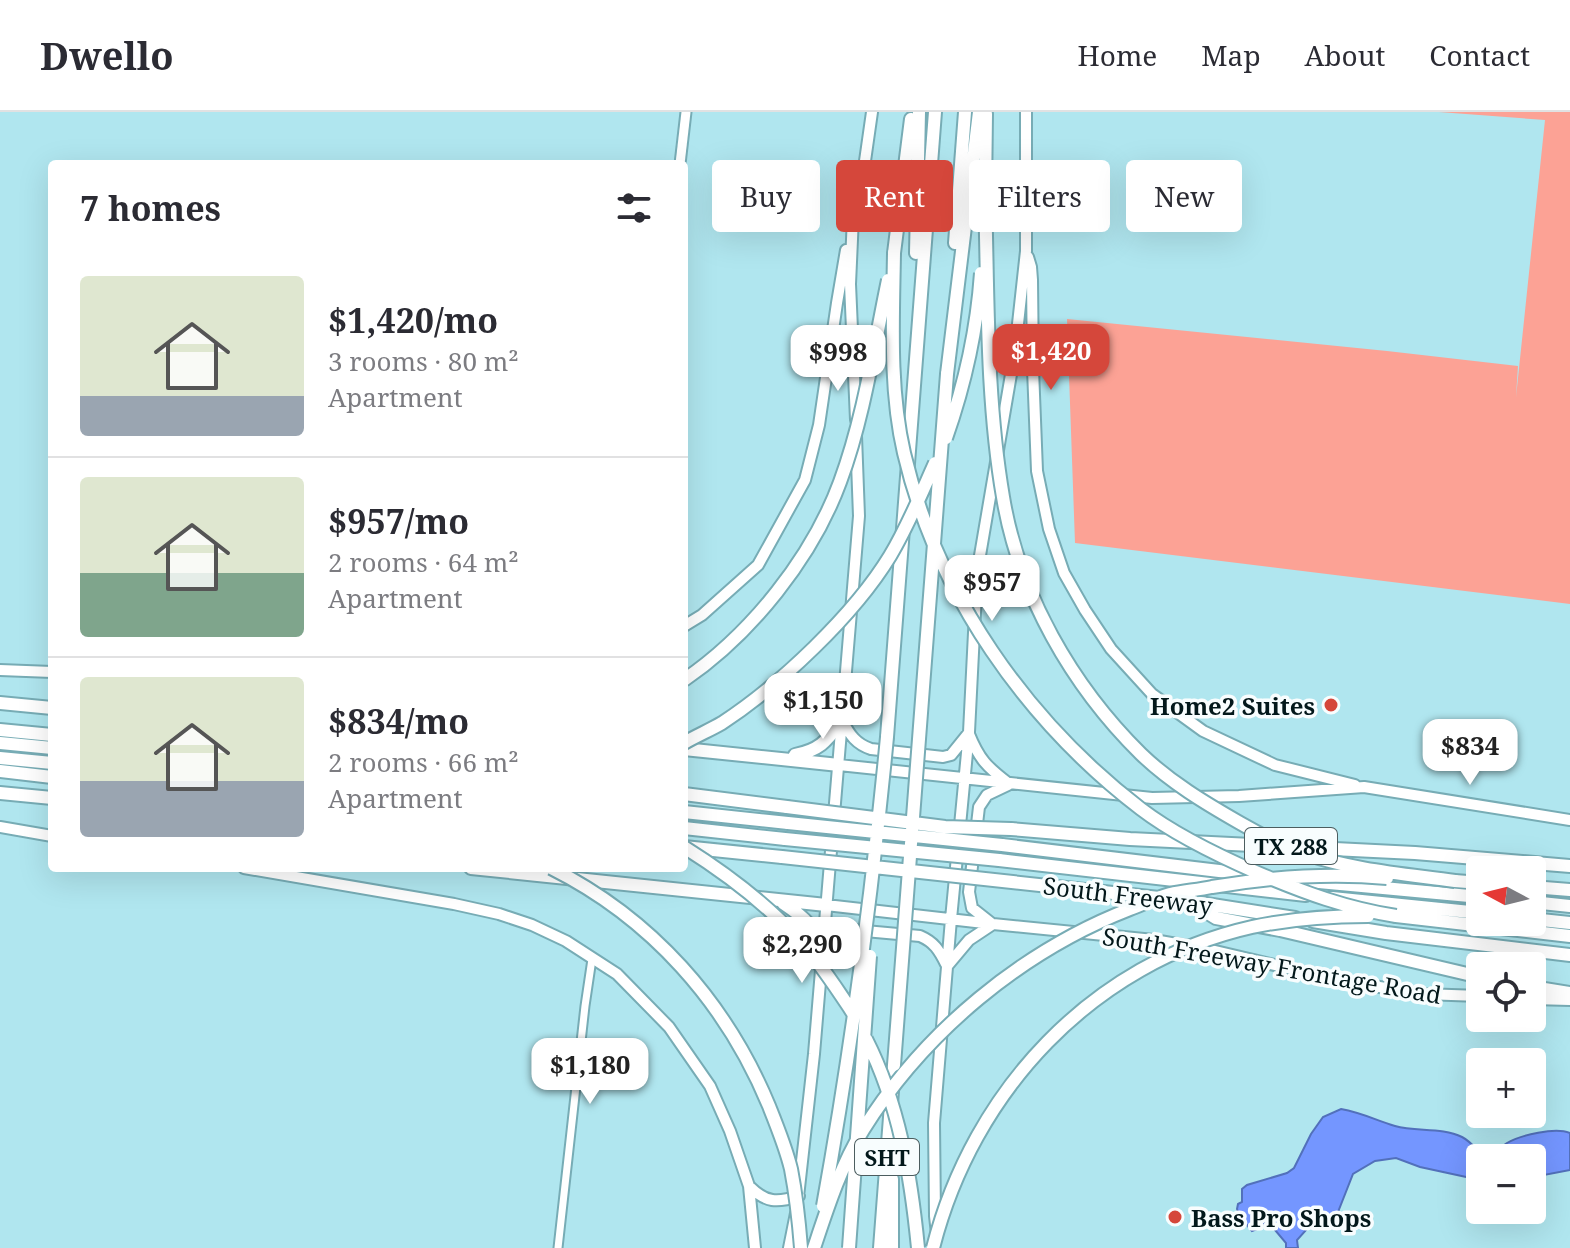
<!DOCTYPE html>
<meta charset="utf-8">
<style>
:root{--surface:#fff;--page:#f7f7f7;--text:#2b2b33;--muted:#7c7c81;--line:#e1e1e2;--accent:#d5473b}
body{margin:0;font-family:"Noto Serif",serif;background:var(--page);color:var(--text);height:100vh;display:flex;flex-direction:column;font-size:30px;white-space:nowrap}
*{box-sizing:border-box;margin:0}
p{font-size:26px;color:var(--muted)}
.icon{flex:none;width:44px;height:44px;fill:none;stroke:currentColor;stroke-width:2;stroke-linecap:round;stroke-linejoin:round}
.map{position:relative;flex:1;overflow:hidden}
.panel{position:absolute;left:48px;top:48px;width:640px;height:712px;display:flex;flex-direction:column;background:var(--surface);border-radius:8px;box-shadow:0 8px 32px #0002}
.panel>*{flex:none}
.guide{position:absolute;left:712px;top:48px;width:738px;height:72px;display:flex;gap:16px}
.needle{width:52px;rotate:277deg}
.buttons{position:absolute;left:1466px;top:744px;display:grid;gap:16px}
.buttons a{display:grid;place-items:center;width:80px;height:80px;border-radius:8px;background:var(--surface);box-shadow:0 8px 32px #0002;font-size:40px}
.price{position:absolute;translate:-50% -68px;padding:0 18px;border-radius:16px;background:#fff;color:#222;font-size:26px;line-height:52px;filter:drop-shadow(0 2px 4px #0008)}
.price::after{content:'';position:absolute;left:50%;top:48px;width:24px;height:18px;margin-left:-12px;background:inherit;clip-path:polygon(0 0,100% 0,50% 100%)}
.price.selected{background:var(--accent);color:#fff}
ul{padding:0;list-style:none}
li{display:flex;align-items:center;gap:24px;height:200px;padding:0 32px}
li+li{border-top:2px solid var(--line)}
li span{display:grid;place-items:center;flex:none;width:224px;height:160px;border-radius:8px;color:#555}
li>.icon{margin-inline-start:auto}
span .icon{width:96px;height:96px;fill:#fffc;stroke-width:1}
li b{font-size:34px}
h2{display:flex;justify-content:space-between;align-items:center;height:96px;padding:0 32px;font-size:34px}
.pill{padding:0 28px;border-radius:8px;background:var(--surface);box-shadow:0 8px 32px #0002;font-size:28px;line-height:72px}
.pill.selected{background:var(--accent);color:#fff}
header{display:flex;align-items:center;gap:48px;box-sizing:border-box;height:112px;padding:0 40px;background:var(--surface);border-bottom:2px solid var(--line)}
header strong{font-size:38px}
nav{display:flex;gap:44px;margin-inline-start:auto;font-size:28px}
.map>svg:first-child{display:block}
.green{fill:#fca295}
.water{fill:#7496ff;stroke:#5270bb;stroke-width:2}
.lines{fill:none;stroke-linecap:round;stroke-linejoin:round}
.minor-casing{stroke:#77acb5;stroke-width:11}
.tertiary-casing{stroke:#77acb5;stroke-width:13}
.secondary-casing{stroke:#77acb5;stroke-width:14}
.motorway-casing{stroke:#77acb5;stroke-width:16}
.minor{stroke:#fff;stroke-width:7}
.tertiary{stroke:#fff;stroke-width:9}
.secondary{stroke:#fff;stroke-width:10}
.motorway{stroke:#fff;stroke-width:12}
.motorway-bridge-casing{stroke:#77acb5;stroke-width:16;stroke-linecap:butt}
.motorway-bridge{stroke:#fff;stroke-width:12}
.poi-dot{fill:#d5473b;stroke:#f8fdfe;stroke-width:3}
.labels{text-anchor:middle;dominant-baseline:central;stroke-width:7;stroke-linejoin:round;paint-order:stroke}
.shield{fill:#f8fdfe;stroke:#4c5d5f;stroke-width:2}
.shield-label{font-size:22px;font-weight:bold;fill:#03181b}
.poi-label{font-size:24px;font-weight:bold;fill:#03181b;stroke:#f8fdfe;text-anchor:end}
.street-label{font-size:24px;fill:#03181b;stroke:#f8fdfe}
</style>
<header>
<strong>Dwello</strong>
<nav><a>Home</a><a>Map</a><a>About</a><a>Contact</a></nav>
</header>
<div class="map">
<svg width="1570" height="1136" viewBox="0 0 1570 1136">
<rect width="100%" height="100%" fill="#b0e6ef"/>
<!-- green -->
<path class="green" d="M1439 0H1570V492L1075 431 1067 207 1387 239 1518 254 1516 285 1545 8Z"/>
<!-- water -->
<path class="water" d="M1341 997C1363 1001 1375 1008 1395 1014 1416 1020 1442 1015 1462 1025 1472 1030 1477 1039 1485 1046 1493 1041 1500 1036 1507 1031 1521 1023 1555 1015 1570 1021V1058L1544 1063 1532 1053V1046H1480V1068L1420 1055 1396 1046 1375 1049 1353 1062 1338 1100 1314 1109 1297 1128 1298 1136H1286V1131L1275 1118 1273 1109 1268 1108 1260 1116 1252 1119 1240 1105 1237 1097 1238 1092 1242 1090V1077L1247 1073 1287 1061 1294 1056 1311 1022 1323 1005Z"/>
<g class="lines">
<!-- minor casing -->
<g class="minor-casing">
<path id="minor" d="M558 1136 585 894 592 847"/>
</g>
<!-- tertiary casing -->
<g class="tertiary-casing">
<path id="tertiary" d="M680 52 686 0"/>
</g>
<!-- secondary casing -->
<g class="secondary-casing">
<path id="secondary" d="M1028 145 1031 155 1032 168 1033 257 1037 359 1049 417 1064 461 1085 498 1111 537 1152 582 1203 619 1275 653 1355 673
M856 308 850 172 853 105 865 49 872 0
M684 514 702 503 758 453 805 368 819 313 837 191 846 138
M0 558 52 560
M843 610C850 623 856 632 871 637L943 645 951 643 968 622
M969 622C979 647 987 655 1008 671
M839 653 1152 686 1239 684 1364 675 1570 708
M0 715 52 724
M244 756 454 792 499 802 532 813 566 829 617 862 669 915 710 974 730 1019 749 1074 755 1136
M826 793 993 812 1154 828 1211 838 1342 869 1423 882 1480 884
M991 811 972 796 969 780 979 695 987 683 1008 673
M824 836C834 823 837 820 854 818L920 824C934 830 939 838 946 852
M948 853 969 828 993 812
M1532 887 1570 888
M749 1074C766 1091 777 1091 799 1084
M798 1085 814 942 859 404 856 324
M937 1122 935 1104 934 1011 951 807 969 620 977 461 1015 239 1026 139V0
M789 1136 796 1101"/>
</g>
<!-- motorway casing -->
<g class="motorway-casing">
<path id="motorway" d="M985 83 986 2
M955 131 965 0
M894 141 911 7
M916 141 919 0
M947 262 979 0
M0 591 52 596
M0 618 52 623
M887 625 935 0
M0 631 52 636
M684 637 839 653
M795 643C821 638 827 628 842 609
M0 646 52 651
M0 659 52 665
M0 681 52 686
M684 682 787 695
M684 700 788 711
M684 716 785 727
M1011 717 1130 727 1415 741 1570 754
M1002 733 1261 764
M684 735 782 745
M999 748 1306 783
M471 756 826 793
M1308 769 1480 785
M1455 769 1480 771
M1532 775 1570 778
M1332 786 1480 801
M1187 789 1295 806
M1532 790 1570 794
M783 791C808 808 810 811 822 838
M1193 792 1216 806 1280 818 1480 865
M1396 804 1570 824
M1532 807 1570 811
M1313 809 1386 821 1570 843
M1532 875 1570 881
M880 1136 894 953
M892 1136V1067"/>
</g>
<!-- minor -->
<use href="#minor" class="minor"/>
<!-- tertiary -->
<use href="#tertiary" class="tertiary"/>
<!-- secondary -->
<use href="#secondary" class="secondary"/>
<!-- motorway -->
<use href="#motorway" class="motorway"/>
<!-- motorway-bridge casing -->
<g class="motorway-bridge-casing">
<path id="motorway-bridge" d="M985 83C988 183 986 286 1003 385 1019 482 1072 574 1141 642 1170 670 1205 691 1240 711 1261 723 1283 735 1306 742 1353 758 1405 762 1455 769
M894 141C893 207 889 276 904 341 937 482 1026 609 1141 697 1175 723 1219 744 1258 761 1305 781 1346 796 1396 804
M946 326C965 272 977 218 981 161
M684 568C751 522 812 446 840 370 864 305 874 235 888 168
M684 631C696 624 710 618 722 611 780 573 854 503 890 444 908 414 921 382 935 351
M787 695 945 715 1011 717
M788 711 1002 733
M785 727 999 748
M684 735C727 762 766 791 800 829 819 849 834 873 849 895L854 903
M782 745 1187 789
M551 756C651 806 726 890 769 994 777 1014 786 1036 791 1057 796 1083 799 1110 801 1136
M866 927C899 992 911 1064 918 1136
M894 953 947 262
M823 1094C851 939 872 782 887 625
M814 1136C827 1097 841 1053 863 1018 924 920 1022 839 1130 797 1143 792 1156 786 1170 782 1184 779 1198 778 1212 775 1270 765 1329 761 1387 766
M849 1136 870 844
M933 1136C973 979 1092 851 1252 815 1290 807 1329 804 1368 804"/>
</g>
<!-- motorway-bridge -->
<use href="#motorway-bridge" class="motorway-bridge"/>
</g>
<!-- markers -->
<g class="poi-dot">
<circle cx="1331" cy="593" r="8"/>
<circle cx="1175" cy="1105" r="8"/>
</g>
<g class="labels">
<!-- shield labels -->
<g class="shield">
<rect x="1245" y="716" width="92" height="36" rx="6"/>
<rect x="855" y="1027" width="64" height="36" rx="6"/>
</g>
<g class="shield-label">
<text x="1291" y="734">TX 288</text>
<text x="887" y="1045">SHT</text>
</g>
<!-- poi labels -->
<g class="poi-label">
<text x="1315" y="593">Home2 Suites</text>
<text x="1191" y="1105" text-anchor="start">Bass Pro Shops</text>
</g>
<!-- street labels -->
<g class="street-label">
<text transform="translate(1128 783) rotate(7)">South Freeway</text>
<text transform="translate(1272 853) rotate(10)">South Freeway Frontage Road</text>
</g>
</g>
</svg>
<div class="buttons">
<a><svg class="needle" viewBox="-14 -14 28 28"><path d="M0-13l5 13h-10z" fill="#e53935"/><path d="M0 13l5-13h-10z" fill="#7c7c81"/></svg></a>
<a><svg class="icon" aria-label="locate" viewBox="0 0 24 24"><circle cx="12" cy="12" r="6"/><path d="M12 2v4M12 18v4M2 12h4M18 12h4"/></svg></a>
<a>+</a>
<a>−</a>
</div>
<b class="price selected" style="left:1051px;top:280px">$1,420</b>
<b class="price" style="left:838px;top:281px">$998</b>
<b class="price" style="left:992px;top:511px">$957</b>
<b class="price" style="left:823px;top:629px">$1,150</b>
<b class="price" style="left:1470px;top:675px">$834</b>
<b class="price" style="left:802px;top:873px">$2,290</b>
<b class="price" style="left:590px;top:994px">$1,180</b>
<div class="guide">
<a class="pill">Buy</a>
<a class="pill selected">Rent</a>
<a class="pill">Filters</a>
<a class="pill">New</a>
</div>
<section class="panel">
<h2>7 homes<svg class="icon" aria-label="filters" viewBox="0 0 24 24"><path d="M4 7h16M4 17h16"/><circle cx="9" cy="7" r="2"/><circle cx="15" cy="17" r="2"/></svg></h2>
<ul>
<li><span style="background:linear-gradient(#dfe7d0 75%,#9aa5b1 0)"><svg class="icon" aria-label="home" viewBox="0 0 24 24"><path d="M3 11l9-7 9 7M6 9v11h12V9"/></svg></span><div><b>$1,420/mo</b><p>3 rooms · 80 m²</p><p>Apartment</p></div></li>
<li><span style="background:linear-gradient(#dfe7d0 60%,#7fa58c 0)"><svg class="icon" aria-label="home" viewBox="0 0 24 24"><path d="M3 11l9-7 9 7M6 9v11h12V9"/></svg></span><div><b>$957/mo</b><p>2 rooms · 64 m²</p><p>Apartment</p></div></li>
<li><span style="background:linear-gradient(#dfe7d0 65%,#9aa5b1 0)"><svg class="icon" aria-label="home" viewBox="0 0 24 24"><path d="M3 11l9-7 9 7M6 9v11h12V9"/></svg></span><div><b>$834/mo</b><p>2 rooms · 66 m²</p><p>Apartment</p></div></li>
</ul>
</section>
</div>
